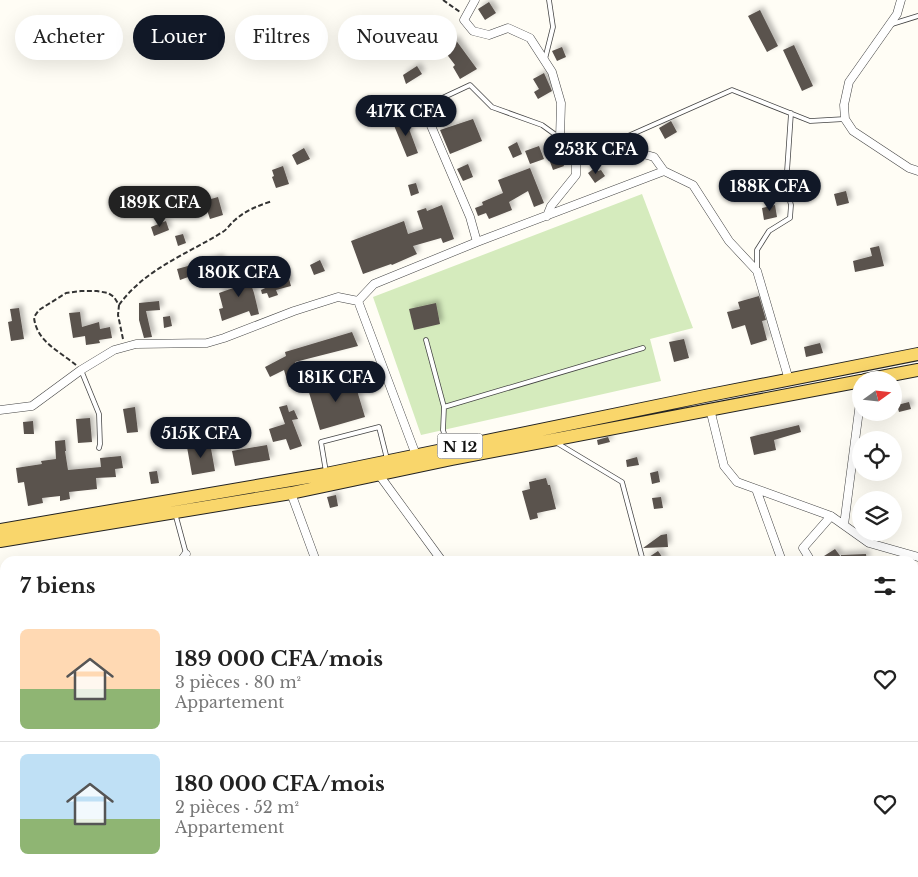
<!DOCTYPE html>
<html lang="fr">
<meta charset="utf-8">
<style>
:root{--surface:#fff;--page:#f2f2f2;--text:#222;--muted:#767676;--line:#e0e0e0;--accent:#111827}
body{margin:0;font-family:"Libre Baskerville",serif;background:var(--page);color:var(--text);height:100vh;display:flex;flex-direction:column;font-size:19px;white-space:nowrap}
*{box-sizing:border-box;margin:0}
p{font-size:16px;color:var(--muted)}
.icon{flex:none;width:28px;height:28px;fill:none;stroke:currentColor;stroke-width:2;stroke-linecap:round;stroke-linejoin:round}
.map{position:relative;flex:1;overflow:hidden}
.drawer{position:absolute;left:0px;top:556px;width:919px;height:321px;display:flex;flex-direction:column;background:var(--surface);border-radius:15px 15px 0 0;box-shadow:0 5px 20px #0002}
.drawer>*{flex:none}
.banner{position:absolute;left:15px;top:15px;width:500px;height:45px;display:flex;gap:10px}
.needle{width:32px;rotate:75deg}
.tools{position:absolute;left:852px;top:371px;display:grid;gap:10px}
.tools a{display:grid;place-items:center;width:50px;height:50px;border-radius:50%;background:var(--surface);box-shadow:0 5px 20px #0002;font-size:25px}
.price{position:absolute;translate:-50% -42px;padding:0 11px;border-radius:18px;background:var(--accent);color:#fff;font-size:16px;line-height:32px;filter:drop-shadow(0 1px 2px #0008)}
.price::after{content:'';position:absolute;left:50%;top:30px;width:15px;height:11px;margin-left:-8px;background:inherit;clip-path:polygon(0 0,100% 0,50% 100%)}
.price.active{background:#222;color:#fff}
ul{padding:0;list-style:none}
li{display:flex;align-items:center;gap:15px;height:125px;padding:0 20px}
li+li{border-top:1px solid var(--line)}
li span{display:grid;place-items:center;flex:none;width:140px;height:100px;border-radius:8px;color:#555}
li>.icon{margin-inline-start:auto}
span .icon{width:60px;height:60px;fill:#fffc;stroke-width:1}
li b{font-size:21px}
h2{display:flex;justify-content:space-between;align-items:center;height:60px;padding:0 20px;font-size:21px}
.chip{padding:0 18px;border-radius:22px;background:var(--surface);box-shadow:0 5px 20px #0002;font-size:18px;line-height:45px}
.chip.active{background:var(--accent);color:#fff}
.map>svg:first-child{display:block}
.grass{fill:#d5ebbd}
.building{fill:#5a524d;filter:url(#shadow)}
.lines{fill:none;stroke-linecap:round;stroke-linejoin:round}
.service-casing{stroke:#444;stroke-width:5.5}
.minor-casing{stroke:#444;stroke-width:9}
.primary-casing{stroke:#222;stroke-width:14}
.path{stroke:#333;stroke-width:2;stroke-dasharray:5 2.5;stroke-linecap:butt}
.service{stroke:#fff;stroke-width:4}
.minor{stroke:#fff;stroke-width:8}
.primary{stroke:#f9d66b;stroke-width:12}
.labels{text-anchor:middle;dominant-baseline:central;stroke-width:5;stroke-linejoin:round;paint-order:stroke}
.shield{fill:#fff;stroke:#585858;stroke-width:1}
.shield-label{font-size:15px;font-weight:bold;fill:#111}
</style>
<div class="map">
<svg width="918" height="877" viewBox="0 0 918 877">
<defs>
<filter id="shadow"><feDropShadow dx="3.5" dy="-3.5" stdDeviation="2.5" flood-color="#0004"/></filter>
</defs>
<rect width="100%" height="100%" fill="#fffdf5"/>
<!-- grass -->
<path class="grass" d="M642 194 693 328 650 339 661 381 421 435 373 297Z
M385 872 388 877H113L111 873Z
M630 873H803L802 877H633Z"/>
<!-- building -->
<path class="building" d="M489 2 496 13 485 20 478 9Z
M760 10 778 46 767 52 748 16Z
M455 39 477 69 460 79 453 67 455 65 442 48Z
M794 45 813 86 802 91 783 50Z
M562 47 566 57 557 61 552 51Z
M417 66 422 74 406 84 403 75Z
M544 73 552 91 538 99 534 92 539 89 533 79Z
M442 103 446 112 435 117 431 107Z
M405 118 418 153 407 157 393 123Z
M473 119 482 141 450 154 440 130Z
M671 121 677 132 665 139 659 128Z
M517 142 522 154 513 158 508 147Z
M539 146 544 159 530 164 525 151Z
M304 148 310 159 297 165 292 155Z
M560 155 564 166 553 170 549 159Z
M468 164 473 177 463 181 457 169Z
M283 166 289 184 276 188 272 177 274 176 272 170Z
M596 167 598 171 601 170 605 176 595 183 588 173Z
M530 168 544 203 534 207 528 191 509 202 512 210 489 219 486 213 478 216 475 208 483 205 482 202 503 193 498 180Z
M416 183 419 193 411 196 408 185Z
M846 191 849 203 837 206 834 194Z
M218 197 223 215 210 219 204 201Z
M442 205 454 239 443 243 441 238 413 246 417 254 392 265 391 264 363 274 351 241 404 221 408 234 423 229 417 211 426 208 427 211Z
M775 205 777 217 764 220 762 208Z
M166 221 169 230 154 236 151 227Z
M183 234 186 243 178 246 175 236Z
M879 246 884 266 855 272 853 261 872 256 870 248Z
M220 257 224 270 209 274 205 262Z
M320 260 325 271 314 275 310 265Z
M188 266 191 276 180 280 177 269Z
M246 270 254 293 259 314 251 316 249 311 222 321 219 309 223 308 219 293 236 287 232 274Z
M288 275 291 286 276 290 278 295 269 298 267 293 262 294 261 290 278 282 277 279Z
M759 296 766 320 762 321 767 340 751 345 745 325 732 329 727 312 740 309 738 302Z
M159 301 160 310 146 311 152 337 144 338 139 320V303Z
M436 303 440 324 414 330 409 309Z
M19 308 24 339 11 341 8 322 12 321 10 309Z
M80 312 82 327 99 322 100 329 110 327 112 338 99 340 100 343 86 345 85 336 73 338 69 313Z
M170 316 172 326 164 328 163 317Z
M352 332 358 346 295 362 301 384 289 387 284 370 270 377 265 367 286 356 285 352Z
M684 339 689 358 674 362 669 342Z
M820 343 823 353 806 357 804 347Z
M353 377 365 417 320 430 308 389Z
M909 402 911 409 899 412 897 405Z
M287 405 289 412 294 410 298 419 292 420 302 446 290 450 286 439 273 442 269 429 285 424 279 407Z
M135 407 138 432 127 433 123 409Z
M90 418 92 442 78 443 76 419Z
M33 421 34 434H24L23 422Z
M799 425 801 432 774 440 776 450 754 455 750 437Z
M608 437 610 442 598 445 597 440Z
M65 440 66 451H65L68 470 101 467 100 458 121 456 123 468 115 469 116 477 96 478 97 489 69 492 70 499 60 501V496L42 498 43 503 28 506 24 482 18 483 16 468 42 464 41 461 56 459 55 441Z
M210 443 215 471 192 475 187 447Z
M267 445 270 460 235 466 232 451Z
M637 457 639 465 627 467 626 460Z
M157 471 159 483 151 484 149 472Z
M658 471 660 482 652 484 650 473Z
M546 478 548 485H550L556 509 537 513 538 518 530 520 522 491 530 489 529 482Z
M336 495 338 506 330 508 327 497Z
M661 497 663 508 654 509 652 498Z
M667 534 668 547 643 548 661 535Z
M835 549 841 557V555L866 554 867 561H827L824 556Z
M658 551 665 561H647L646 559Z"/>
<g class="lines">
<!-- service casing -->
<g class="service-casing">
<path id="service" d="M892 24 918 16
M545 59 553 27 549 0
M423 107 470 85 492 107 542 125 560 138
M614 157 619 140 732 90 810 121 845 119
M757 270V250L769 231 790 218 791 205 786 186 791 113
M426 340 444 407 443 430 448 447
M81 370 99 414 100 444 99 448
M444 407 643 348
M557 443 622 482 643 561
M326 472 321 442 379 427 387 459
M175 513 188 561
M377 561H380
M773 561 781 557
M914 713 918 720"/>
</g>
<!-- minor casing -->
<g class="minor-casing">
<path id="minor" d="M475 0 464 20 473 31 489 35 508 28 530 38 552 72 561 103 560 138 576 157 608 159 636 152 654 157 664 171
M901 0 897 14 849 82 844 105 845 119 853 131 909 168 918 171
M423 107 470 217 477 242
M547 216 551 206 576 175V157
M358 301 416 455
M710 409 724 466 737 482 831 516 869 543 918 557
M0 410 32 406 81 370 114 350 136 344 207 343 224 338 294 311 338 297 358 301 374 284 477 242 664 171 693 185 729 241 757 271 789 380
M377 472 442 561
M756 489 782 561
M291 493 316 561
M844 525 861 395
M181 561 186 554
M811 561 803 548 831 516
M0 641 5 644
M914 812 918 809
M501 872 504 877
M630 872 633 877
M785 872 789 877
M901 872 904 877
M802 877 803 872"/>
</g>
<!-- primary casing -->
<g class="primary-casing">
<path id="primary" d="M865 380 918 370
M0 530 326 474 705 396 918 354
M0 541 291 493 452 459 861 381"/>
</g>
<!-- path -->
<path class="path" d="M443 0 460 12
M119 305C144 270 185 255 221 233 227 230 230 224 235 220 246 210 258 206 272 201
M76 365C59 351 36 341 34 317L39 310 66 293 81 291H97L108 293 114 297 119 305 118 315 123 339"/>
<!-- service -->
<use href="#service" class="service"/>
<!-- minor -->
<use href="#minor" class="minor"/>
<!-- primary -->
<use href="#primary" class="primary"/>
</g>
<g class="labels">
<!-- shield labels -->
<rect class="shield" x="437.5" y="433.5" width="45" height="25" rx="4"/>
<g class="shield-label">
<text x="460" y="446">N 12</text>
</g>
</g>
</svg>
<div class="tools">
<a><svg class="needle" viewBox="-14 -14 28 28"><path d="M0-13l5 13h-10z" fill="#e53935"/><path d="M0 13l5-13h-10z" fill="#767676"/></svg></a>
<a><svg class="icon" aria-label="locate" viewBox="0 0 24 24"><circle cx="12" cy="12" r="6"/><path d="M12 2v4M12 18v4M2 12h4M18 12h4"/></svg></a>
<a><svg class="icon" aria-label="layers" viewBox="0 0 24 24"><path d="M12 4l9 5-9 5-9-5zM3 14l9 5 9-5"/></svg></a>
</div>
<b class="price" style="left:406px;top:137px">417K CFA</b>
<b class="price" style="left:596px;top:175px">253K CFA</b>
<b class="price" style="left:770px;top:212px">188K CFA</b>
<b class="price active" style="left:160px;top:228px">189K CFA</b>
<b class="price" style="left:239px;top:298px">180K CFA</b>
<b class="price" style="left:336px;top:403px">181K CFA</b>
<b class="price" style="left:201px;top:459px">515K CFA</b>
<div class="banner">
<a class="chip">Acheter</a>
<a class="chip active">Louer</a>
<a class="chip">Filtres</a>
<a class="chip">Nouveau</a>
</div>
<section class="drawer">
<h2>7 biens<svg class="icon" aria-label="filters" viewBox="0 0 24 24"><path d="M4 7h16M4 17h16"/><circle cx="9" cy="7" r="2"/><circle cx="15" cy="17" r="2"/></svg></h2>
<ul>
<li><span style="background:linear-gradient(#ffd9b3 60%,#8fb573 0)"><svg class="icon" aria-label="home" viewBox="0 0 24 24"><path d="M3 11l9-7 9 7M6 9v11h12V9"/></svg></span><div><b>189 000 CFA/mois</b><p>3 pièces · 80 m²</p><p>Appartement</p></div><svg class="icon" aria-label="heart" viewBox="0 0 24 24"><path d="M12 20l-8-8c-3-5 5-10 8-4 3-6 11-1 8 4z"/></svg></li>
<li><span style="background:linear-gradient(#bfe0f5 65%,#8fb573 0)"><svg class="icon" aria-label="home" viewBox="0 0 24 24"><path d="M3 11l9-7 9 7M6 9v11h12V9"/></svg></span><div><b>180 000 CFA/mois</b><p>2 pièces · 52 m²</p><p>Appartement</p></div><svg class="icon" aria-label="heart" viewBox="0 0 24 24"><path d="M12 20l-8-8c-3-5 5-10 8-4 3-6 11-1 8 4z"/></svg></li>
</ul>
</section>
</div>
